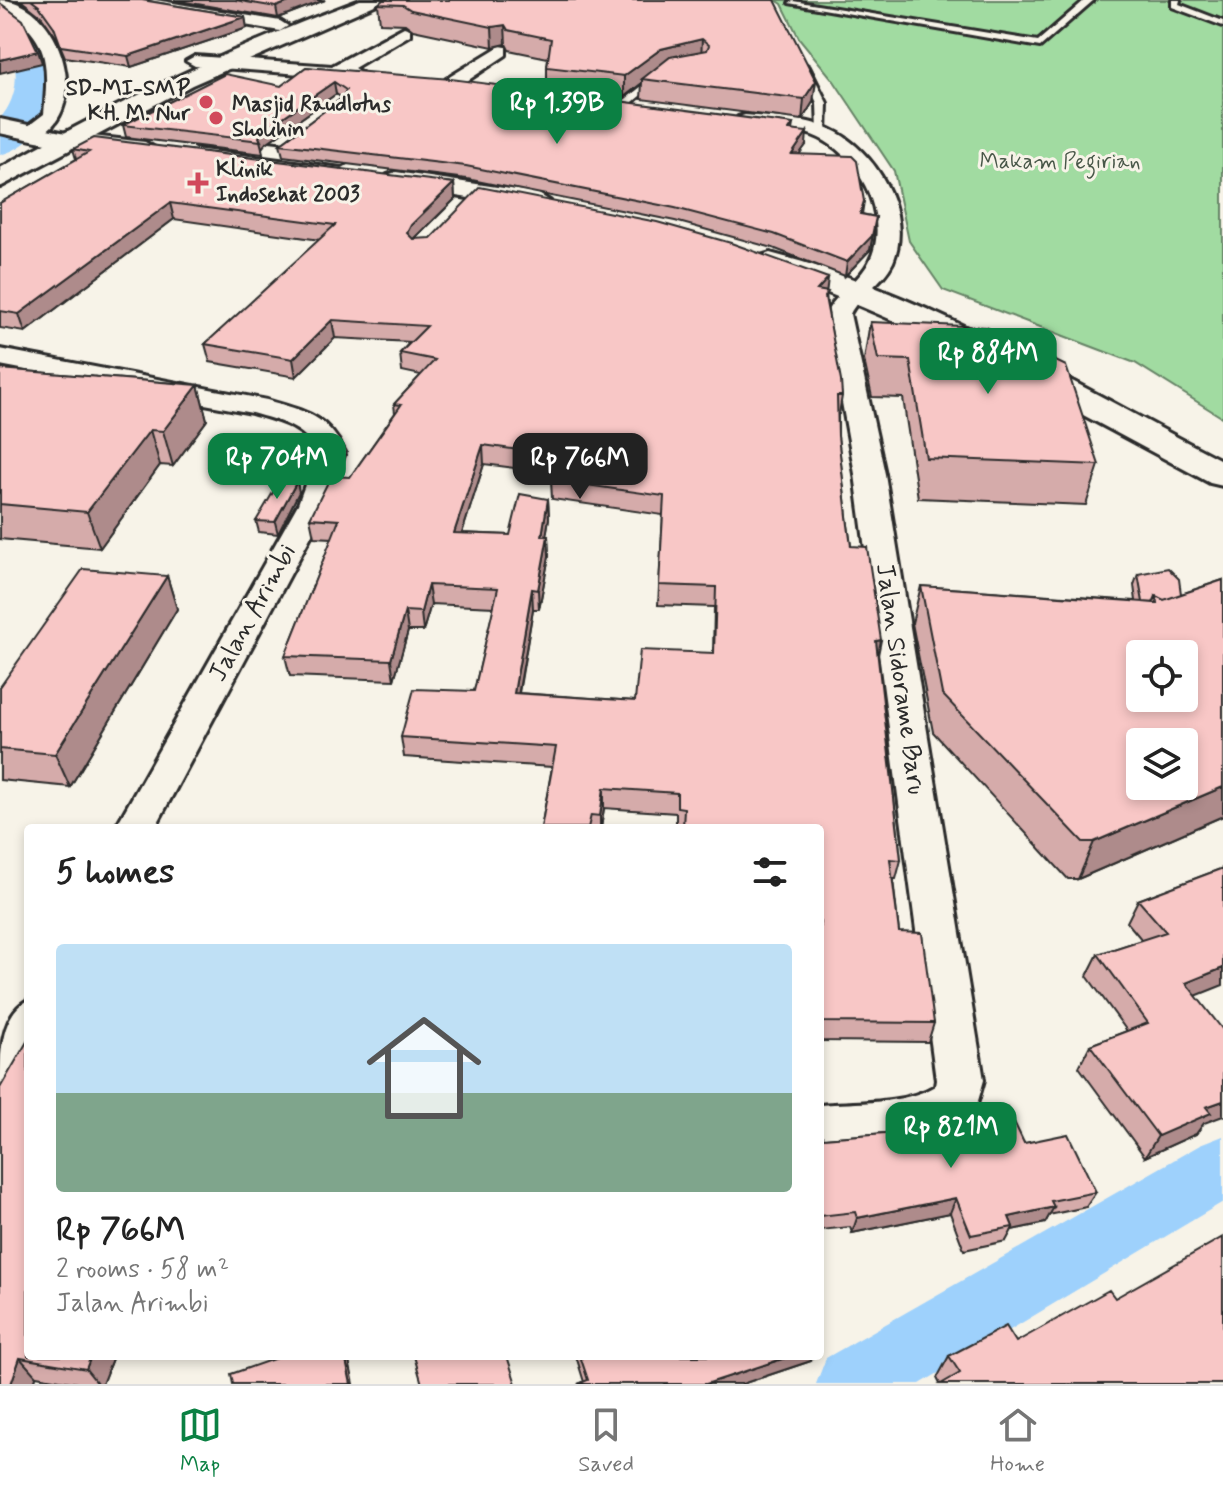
<!DOCTYPE html>
<meta charset="utf-8">
<style>
:root{--surface:#fff;--page:#f6f6f6;--text:#222;--muted:#767676;--line:#e0e0e0;--accent:#0b8043}
body{margin:0;font-family:Mynerve,sans-serif;background:var(--page);color:var(--text);height:100vh;display:flex;flex-direction:column;font-size:30px;white-space:nowrap}
*{box-sizing:border-box;margin:0}
p{font-size:26px;color:var(--muted)}
.icon{flex:none;width:44px;height:44px;fill:none;stroke:currentColor;stroke-width:2;stroke-linecap:round;stroke-linejoin:round}
.map{position:relative;flex:1;overflow:hidden}
.panel{position:absolute;left:24px;top:824px;width:800px;height:536px;display:flex;flex-direction:column;background:var(--surface);border-radius:8px;box-shadow:0 4px 12px #0003}
.panel>*{flex:none}
.buttons{position:absolute;left:1126px;top:640px;display:grid;gap:16px}
.buttons a{display:grid;place-items:center;width:72px;height:72px;border-radius:8px;background:var(--surface);box-shadow:0 4px 12px #0003;font-size:40px}
.price{position:absolute;translate:-50% -68px;padding:0 18px;border-radius:16px;background:var(--accent);color:#fff;font-size:26px;line-height:52px;filter:drop-shadow(0 2px 4px #0008)}
.price::after{content:'';position:absolute;left:50%;top:48px;width:24px;height:18px;margin-left:-12px;background:inherit;clip-path:polygon(0 0,100% 0,50% 100%)}
.price.on{background:#222;color:#fff}
ul{padding:0;list-style:none}
li{display:grid;align-content:center;gap:16px;height:424px;padding:0 32px}
li span{display:grid;place-items:center;height:248px;border-radius:8px;color:#555}
li>.icon{margin-inline-start:auto}
span .icon{width:144px;height:144px;fill:#fffc;stroke-width:1}
li b{font-size:34px}
h2{display:flex;justify-content:space-between;align-items:center;height:96px;padding:0 32px;font-size:34px}
.dock{display:flex;justify-content:space-around;align-items:center;height:112px;border-top:2px solid var(--line);background:var(--surface);font-size:22px;color:var(--muted)}
.dock a{display:grid;justify-items:center;gap:4px}
.dock .on{color:var(--accent)}
.map>svg:first-child{display:block}
.green{fill:#a1dba1;stroke:#668366;stroke-width:2}
.lines{fill:none;stroke-linecap:round;stroke-linejoin:round}
.canal{fill:#9ed1fc;fill-rule:evenodd}
.river{fill:#9ed1fc;fill-rule:evenodd}
.service-casing{stroke:#2b2b2b;stroke-width:6}
.minor-casing{stroke:#2b2b2b;stroke-width:6}
.secondary-casing{stroke:#2b2b2b;stroke-width:6}
.trunk-casing{stroke:#2b2b2b;stroke-width:6}
.service{fill:#f7f3e8;fill-rule:evenodd}
.minor{fill:#f7f3e8;fill-rule:evenodd}
.secondary{fill:#f7f3e8;fill-rule:evenodd}
.trunk{fill:#f7f3e8;fill-rule:evenodd}
.wall{fill:#d5abaa;stroke:#2b2b2b;stroke-width:2;fill-rule:evenodd}
.shaded-wall{fill:#ae8b8b;stroke:#2b2b2b;stroke-width:2}
.building{fill:#f8c7c6;stroke:#2b2b2b;stroke-width:2;fill-rule:evenodd}
.poi-dot{fill:#d1495b;stroke:#f7f3e8;stroke-width:3}
.labels{text-anchor:middle;dominant-baseline:central;stroke-width:6;stroke-linejoin:round;paint-order:stroke}
.far-poi-label{font-size:22px;font-weight:bold;fill:#2b2b2b;stroke:#f7f3e8;text-anchor:start}
.far-park-label{font-size:22px;fill:#485748;stroke:#f7f3e8}
.street-label{font-size:26px;fill:#2b2b2b;stroke:#f7f3e8}
</style>
<div class="map">
<svg width="1223" height="1384" viewBox="0 0 1223 1384">
<rect width="100%" height="100%" fill="#f7f3e8"/>
<filter id="ink" filterUnits="userSpaceOnUse"><feTurbulence type="fractalNoise" baseFrequency=".0125" numOctaves="2"/><feDisplacementMap in="SourceGraphic" scale="16" xChannelSelector="R" yChannelSelector="G"/><feConvolveMatrix kernelMatrix="1 2 1 2 8 2 1 2 1" color-interpolation-filters="sRGB"/></filter>
<g filter="url(#ink)">
<!-- green -->
<path class="green" d="M776 0H1223V418L1135 363 943 290 909 241 894 171 834 81 799 38 782 4Z"/>
<g class="lines">
<!-- canal -->
<path class="canal" d="M1223 1136V1202L920 1384H816L826 1358 1200 1145Z"/>
<!-- river -->
<path class="river" d="M0 12C74 31 70 137 0 155V118C19 99 23 58 0 40Z"/>
<!-- service casing -->
<g class="service-casing">
<path id="service" d="M1085 0H1094L1040 47 789 3 793 1 1038 41Z
M1172 0H1180L1179 4 1223 21V26L1172 7Z
M805 64 809 67 827 103 826 134 818 132 817 103 801 67Z
M657 74 664 76 628 106H622V102Z"/>
</g>
<!-- minor casing -->
<g class="minor-casing">
<path id="minor" d="M0 0C63 0 97 122 29 139L19 133 44 114C49 60 49 37 0 7Z
M121 0H156L280 21 288 26 280 31 129 5Z
M404 27 410 29V35L354 68 362 73 353 78 195 66 186 61 195 56 332 66Z
M500 46 506 47V55L458 87H446V79Z
M745 115C773 118 804 117 830 129 875 149 914 213 893 262 883 283 860 294 850 314L885 474 984 1080 974 1115C927 1145 874 1146 820 1151V1105C856 1102 903 1105 935 1086L936 1080 855 474 826 314C836 293 859 282 869 262 893 217 857 151 812 135 788 127 762 131 738 125V117Z
M0 349 267 400C306 412 326 414 345 452L328 504 155 828H115L298 504 317 452C304 426 279 421 252 413L0 365Z
M28 1000V1064L17 1085 0 1091C0 1057 0 1014 28 1000Z"/>
</g>
<!-- secondary casing -->
<g class="secondary-casing">
<path id="secondary" d="M360 0H386L192 85 0 187V168C115 103 235 46 360 0Z"/>
</g>
<!-- trunk casing -->
<g class="trunk-casing">
<path id="trunk" d="M0 119 66 133 145 142 157 149C145 167 24 138 0 133Z
M204 134 342 151 354 158 342 165 195 146 192 141Z
M396 172 537 193 550 201 537 209 387 185 383 180 387 175Z
M770 253C922 291 1083 389 1223 461V486L1210 483C1062 404 919 322 760 268L756 262 760 256Z"/>
</g>
<!-- service -->
<use href="#service" class="service"/>
<!-- minor -->
<use href="#minor" class="minor"/>
<!-- secondary -->
<use href="#secondary" class="secondary"/>
<!-- trunk -->
<use href="#trunk" class="trunk"/>
</g>
<!-- wall -->
<path class="wall" d="M10 0H142L245 17 247 28 131 67 65 57 57 38 42 17 23 2Z
M174 0H325L278 18Z
M775 0 813 102 802 120 641 99 642 83 624 97 547 87V67L548 58 509 50 506 44 493 47 413 30 405 24 380 23 378 4Z
M306 67 793 124 792 130 806 145 799 154 864 201 862 214 876 217 870 250 845 276 773 248 675 221 467 179 283 156 280 144 342 98 336 94 265 144 262 148 263 154 126 137 123 125 281 86Z
M73 149 454 183 455 199 415 239 826 291 827 305 842 396 839 414H838V436L848 525 851 546 878 656 901 860 896 879H893L899 932 934 1023 928 1042 820 1041V828L676 827V813L604 808 601 828H541L552 767 404 757 401 737 474 691 494 607 431 604 423 631H408L394 680 290 676 285 656 332 538 314 537 310 518 350 477 395 413 394 404 421 375 402 371 400 353 410 342 335 338 296 377 210 362 205 344 320 240 174 219 25 332 0 328V203L76 159ZM484 464 553 473 551 480 552 499 663 515 658 605 714 607 713 653 635 701 519 693 533 609H539L549 556 548 536H546L549 518 548 499 510 535 462 533Z
M870 322 1099 465 1086 505 918 498 903 398 872 397 864 360Z
M0 369 198 385 207 420 173 466 160 465 100 548 0 539Z
M299 492 278 534 259 532 256 521Z
M1138 574 1181 594 1223 580V816L1078 879H1068L933 732 912 623 921 586 1136 601 1134 585Z
M167 576 177 609 70 787 0 780V687Z
M1223 868 1196 996 1204 1123 1196 1134 1145 1157 1079 1067 1090 1045 1127 1031 1087 976 1098 954 1142 940 1127 922 1138 900Z
M0 1088 113 1356 102 1384H83L36 1376 34 1384H0Z
M965 1115 1024 1143 1096 1192 1086 1207 1049 1215 1045 1223 1012 1230 1006 1241 964 1250 950 1213 852 1233 850 1227 820 1230V1133L824 1138 885 1133 925 1125Z
M1115 1298 1223 1384H940L937 1378 949 1356 1016 1342Z
M576 1356H812L811 1361 742 1384H578L584 1382Z"/>
<!-- shaded-wall -->
<path class="shaded-wall" d="M294 0H325L278 18 276 7Z
M245 17 247 28 131 67 128 56Z
M505 25 506 44 493 47 492 27Z
M702 39 701 59 642 79V83L624 97V76L661 49Z
M38 51 42 63 0 73V60Z
M816 81 813 102 802 120 804 99Z
M334 82 336 94 265 144 262 148 259 137 263 131Z
M807 132 806 145 790 167 792 154Z
M454 183 455 199 412 241 407 233 411 225Z
M170 203 174 219 25 332 19 314Z
M876 217 870 250 845 276 847 262Z
M828 278 826 295 817 290Z
M332 320 335 338 296 377 293 359Z
M198 385 207 420 173 466 163 431Z
M150 430 160 465 100 548 87 512Z
M483 445 484 464 456 552 454 533Z
M297 481 299 492 278 534 275 522Z
M548 499 549 518 543 555 542 536Z
M548 536 549 556 539 609 538 590Z
M167 576 177 609 70 787 55 754Z
M428 585 431 604 423 631 421 612Z
M532 589 533 609 515 713 514 693Z
M405 611 408 631 394 680 391 660Z
M881 640 877 660 876 641Z
M1223 787V816L1078 879 1094 842Z
M604 788V808L601 828H600V816Z
M1223 968V985L1173 1005 1186 983Z
M1223 1101V1116L1204 1123 1196 1134 1145 1157 1158 1136 1206 1107Z
M956 1198 950 1213 852 1233 857 1218Z
M1054 1207 1045 1223 1012 1230 1013 1227 1009 1217Z
M91 1356H113L102 1384H98L86 1369Z
M345 1356H348L354 1384H351Z
M791 1356H812L811 1361 742 1384H706Z
M20 1358 36 1376 34 1384H11Z"/>
<!-- building -->
<path class="building" d="M31 0H142L245 17 128 56 61 46 54 27 39 6Z
M235 0H294L276 7Z
M383 0H775L816 81 804 99 642 79 670 57 707 50 709 45 702 39 661 49 624 76 547 67 551 39 508 30 505 25 492 27 411 10 403 5 378 4Z
M0 3 23 20 38 51 0 60Z
M306 67 451 79 793 124 789 130 807 132 792 154 852 156 857 161 864 201 860 214 876 217 872 236 847 262 774 234 675 208 466 166 280 144 343 97 346 90 334 82 263 131 259 137 261 141 123 125 225 74 281 86Z
M94 138 454 183 411 225 407 233 413 239 431 238 480 187 657 222 731 243 828 278 817 290 828 292 825 297 841 381 842 396H837L838 436 848 525 851 546 867 547 881 640 876 641 901 860 890 859 899 932 922 933 934 1023 820 1022V828H683L684 808 677 807V793L604 788 600 816 591 815 588 828H541L556 747 401 737 414 689 474 691 498 588 428 585 421 612 405 611 391 660 285 656 339 520 310 518 331 476 350 477 401 405 394 404 435 360 400 353 427 326 332 320 293 359 205 344 335 225 170 203 19 314 0 311V203L89 152 73 149ZM483 445 556 455 551 480 664 496 659 585 716 587 714 653 640 650 635 701 514 693 532 589 538 590 548 536H542L548 499 520 494 510 535 454 533Z
M870 322 986 327 1066 366 1099 465 926 458 910 360 878 359Z
M0 369 198 385 163 431 150 430 87 512 0 504Z
M281 479 297 481 275 522 256 521Z
M1168 568 1179 579 1181 594 1164 600 1156 596 1153 603 1143 602 1138 574Z
M83 569 167 576 55 754 0 749V687Z
M1223 580V787L1094 842H1083L942 694 921 586 1157 603 1156 596 1164 600ZM1140 654H1184V698H1140ZM1140 742H1184V786H1140Z
M1223 868V968L1186 983 1223 1030V1101L1206 1107 1211 1113 1158 1136 1090 1045 1148 1023 1098 954 1166 932 1138 900Z
M28 1040V1356H91L86 1369 20 1358 11 1384H0V1088Z
M1007 1107 1024 1143 1068 1134 1096 1192 1051 1201 1054 1207 1009 1217 1013 1227 971 1235 956 1198 857 1218 855 1212 820 1216V1133L824 1138 885 1133 925 1125 964 1112 965 1115Z
M1223 1237V1384H941L960 1373 949 1356 1006 1326 1016 1342 1109 1290 1115 1298Z
M282 1356H345L351 1384H233L231 1374Z
M414 1356H507L516 1384H422Z
M580 1356H791L706 1384H578L588 1380Z"/>
</g>
<!-- markers -->
<g class="poi-dot">
<circle cx="206" cy="102" r="8"/>
<circle cx="216" cy="118" r="8"/>
<path d="M194 171h8v8h8v8h-8v8h-8v-8h-8v-8h8z"/>
</g>
<g class="labels">
<!-- far-poi labels -->
<g class="far-poi-label">
<text x="190" y="89" text-anchor="end">SD-MI-SMP<tspan x="190" dy="25">KH. M. Nur</tspan></text>
<text x="232" y="105">Masjid Raudlotus<tspan x="232" dy="25">Sholihin</tspan></text>
<text x="216" y="170">Klinik<tspan x="216" dy="25">Indosehat 2003</tspan></text>
</g>
<!-- far-park labels -->
<g class="far-park-label">
<text x="1060" y="162">Makam Pegirian</text>
</g>
<!-- street labels -->
<g class="street-label">
<text transform="translate(253 613) rotate(-61)">Jalan Arimbi</text>
<text transform="translate(900 679) rotate(82)">Jalan Sidorame Baru</text>
</g>
</g>
</svg>
<div class="buttons">
<a><svg class="icon" aria-label="locate" viewBox="0 0 24 24"><circle cx="12" cy="12" r="6"/><path d="M12 2v4M12 18v4M2 12h4M18 12h4"/></svg></a>
<a><svg class="icon" aria-label="layers" viewBox="0 0 24 24"><path d="M12 4l9 5-9 5-9-5zM3 14l9 5 9-5"/></svg></a>
</div>
<b class="price" style="left:557px;top:146px">Rp 1.39B</b>
<b class="price" style="left:988px;top:396px">Rp 884M</b>
<b class="price" style="left:277px;top:501px">Rp 704M</b>
<b class="price on" style="left:580px;top:501px">Rp 766M</b>
<b class="price" style="left:951px;top:1170px">Rp 821M</b>
<section class="panel">
<h2>5 homes<svg class="icon" aria-label="filters" viewBox="0 0 24 24"><path d="M4 7h16M4 17h16"/><circle cx="9" cy="7" r="2"/><circle cx="15" cy="17" r="2"/></svg></h2>
<ul>
<li><span style="background:linear-gradient(#bfe0f5 60%,#7fa58c 0)"><svg class="icon" aria-label="home" viewBox="0 0 24 24"><path d="M3 11l9-7 9 7M6 9v11h12V9"/></svg></span><div><b>Rp 766M</b><p>2 rooms · 58 m²</p><p>Jalan Arimbi</p></div></li>
</ul>
</section>
</div>
<nav class="dock">
<a class="on"><svg class="icon" aria-label="map" viewBox="0 0 24 24"><path d="M3 6l6-2 6 2 6-2v14l-6 2-6-2-6 2zM9 4v14M15 6v14"/></svg>Map</a>
<a><svg class="icon" aria-label="saved" viewBox="0 0 24 24"><path d="M7 4h10v16l-5-4-5 4z"/></svg>Saved</a>
<a><svg class="icon" aria-label="home" viewBox="0 0 24 24"><path d="M3 11l9-7 9 7M6 9v11h12V9"/></svg>Home</a>
</nav>
